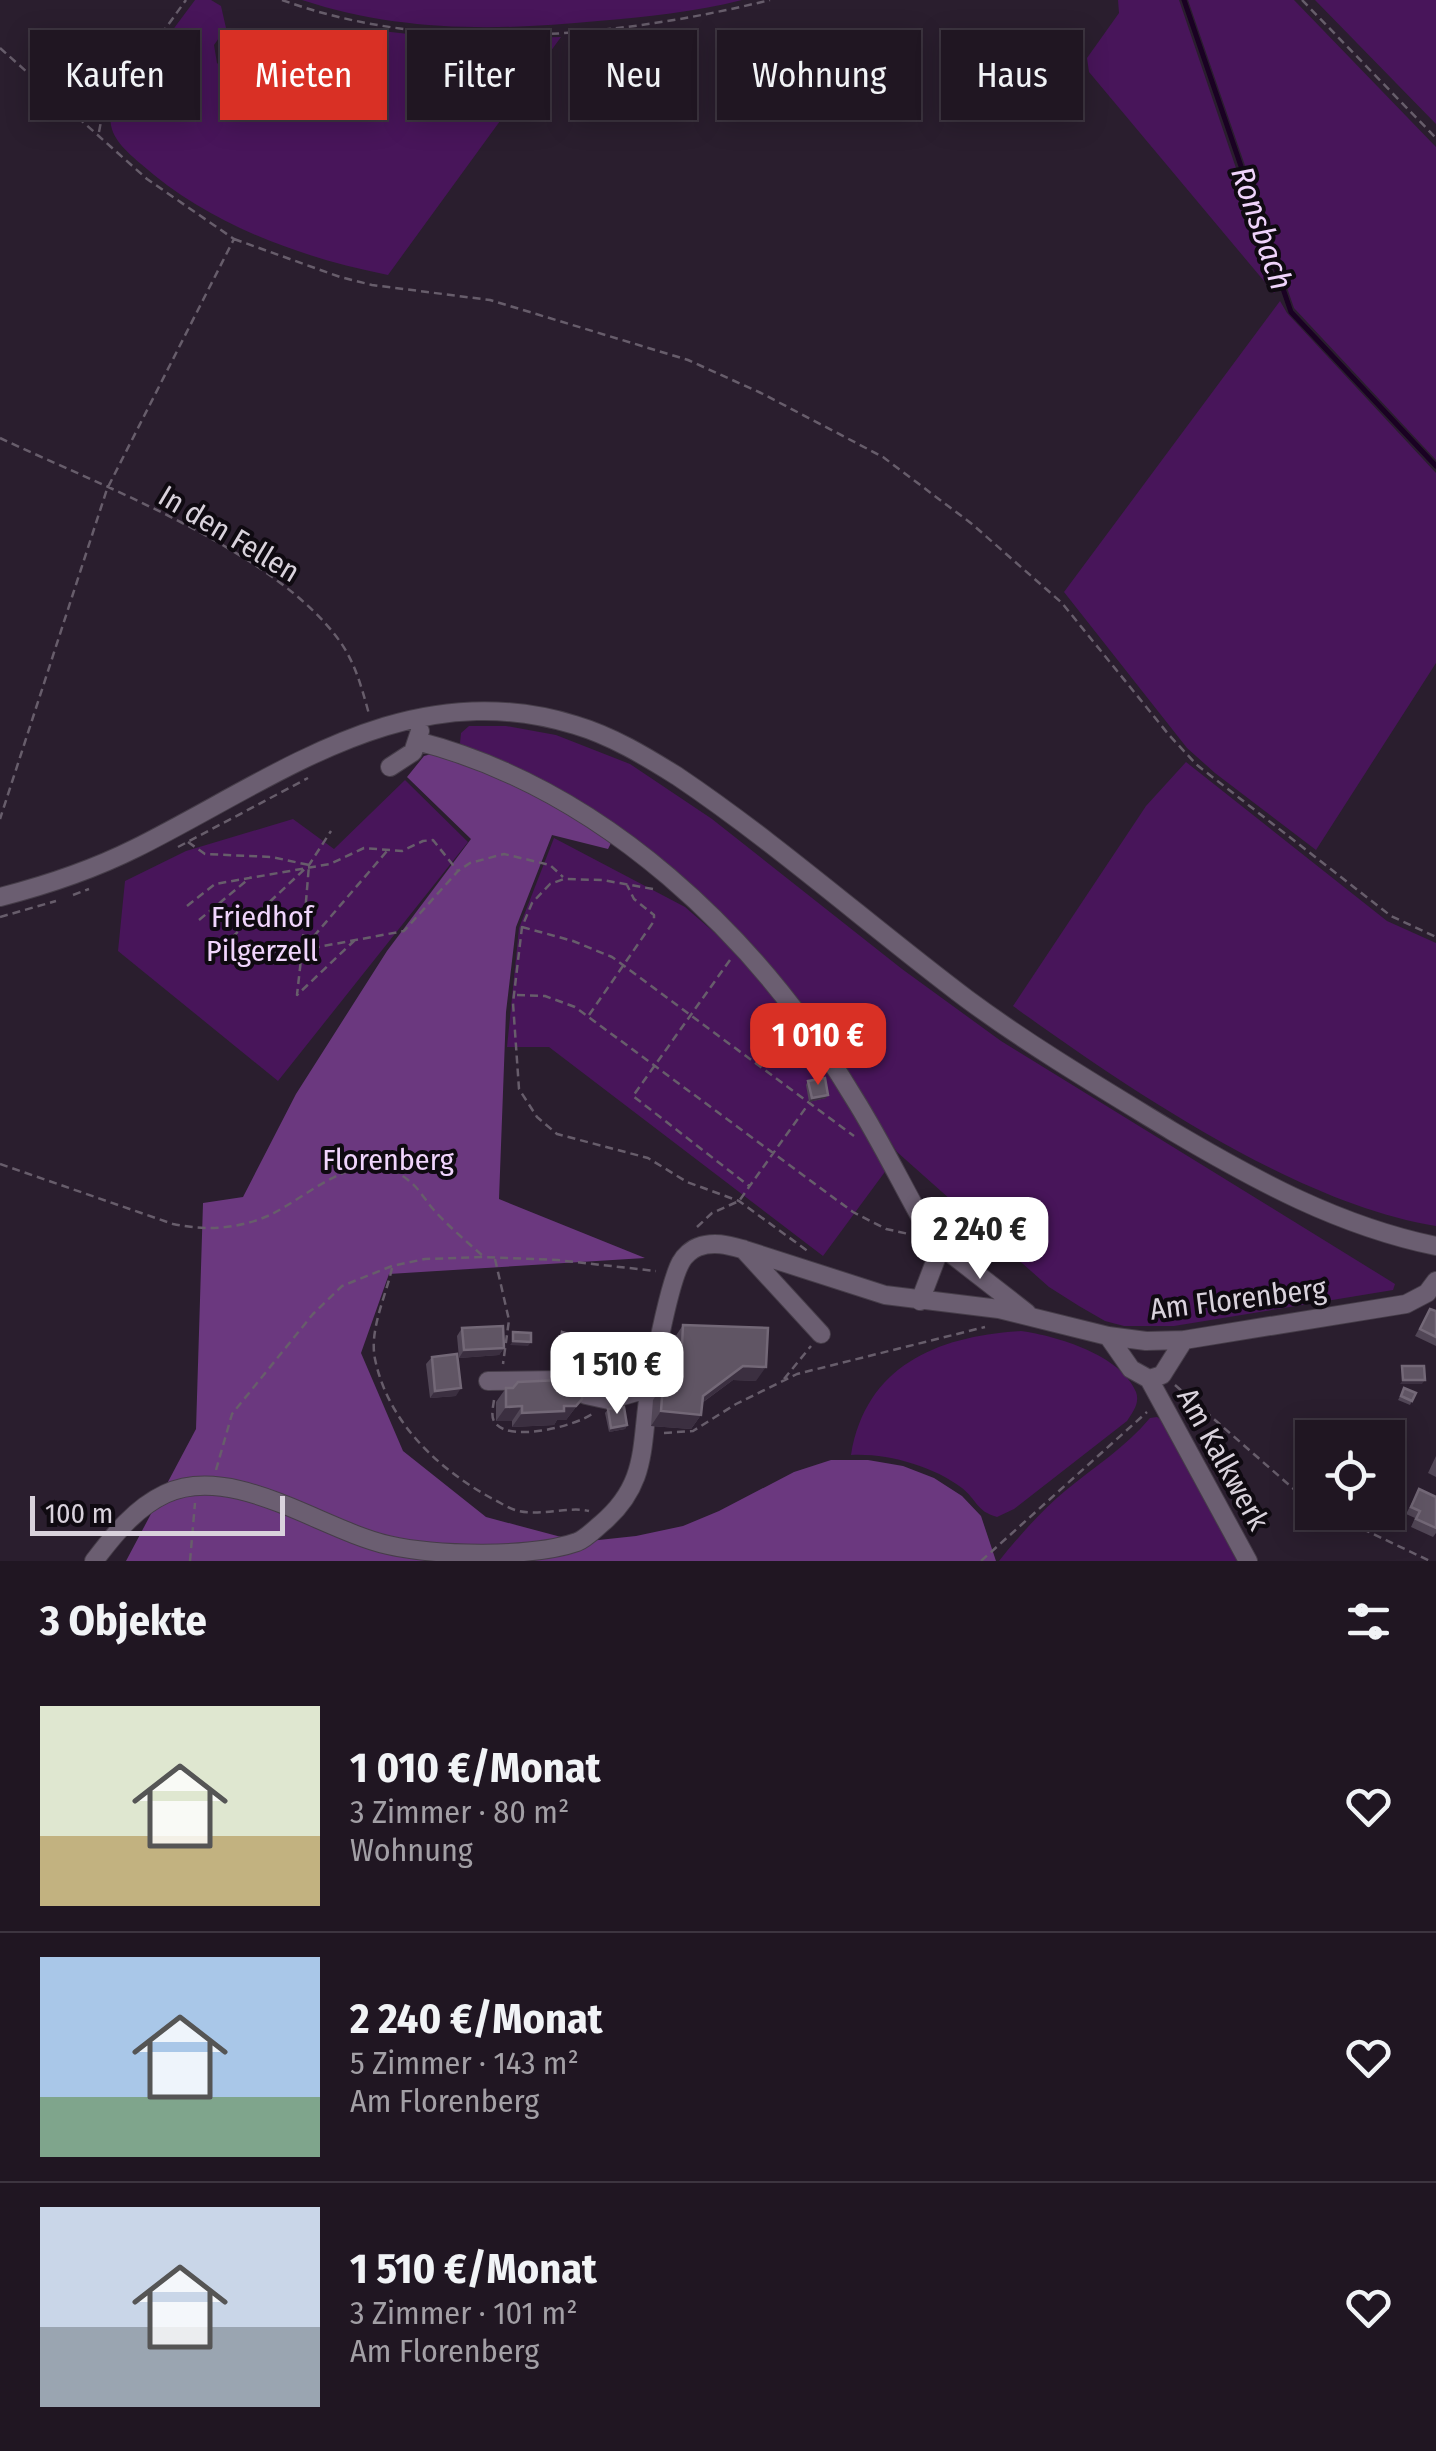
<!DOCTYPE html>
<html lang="de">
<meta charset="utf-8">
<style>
:root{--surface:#201622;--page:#281f2a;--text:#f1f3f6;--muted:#a29fa5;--line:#3d3540;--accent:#d93025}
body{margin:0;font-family:"Fira Sans Condensed",sans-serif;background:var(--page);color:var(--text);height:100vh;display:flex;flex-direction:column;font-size:38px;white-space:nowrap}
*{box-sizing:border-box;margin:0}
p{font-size:32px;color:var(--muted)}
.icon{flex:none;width:55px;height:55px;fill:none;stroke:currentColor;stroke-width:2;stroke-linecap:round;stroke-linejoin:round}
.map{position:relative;height:1561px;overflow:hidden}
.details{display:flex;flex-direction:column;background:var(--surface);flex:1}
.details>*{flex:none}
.banner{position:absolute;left:30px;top:30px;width:1378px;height:90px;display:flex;gap:20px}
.buttons{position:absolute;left:1295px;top:1420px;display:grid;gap:20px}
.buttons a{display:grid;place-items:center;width:110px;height:110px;border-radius:0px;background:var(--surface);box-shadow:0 5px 25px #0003,0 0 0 2px var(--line);font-size:50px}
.scale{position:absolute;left:30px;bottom:25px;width:255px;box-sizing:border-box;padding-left:10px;border:5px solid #d9d2dc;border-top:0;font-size:28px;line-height:35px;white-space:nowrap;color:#d9d2dc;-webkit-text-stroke:8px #0f0a11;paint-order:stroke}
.price{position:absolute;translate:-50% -85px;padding:0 22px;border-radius:20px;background:#fff;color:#222;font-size:32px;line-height:65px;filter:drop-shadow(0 2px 5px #0008)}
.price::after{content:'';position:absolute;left:50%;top:60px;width:30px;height:22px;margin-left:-15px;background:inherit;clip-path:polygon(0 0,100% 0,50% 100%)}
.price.current{background:var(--accent);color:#fff}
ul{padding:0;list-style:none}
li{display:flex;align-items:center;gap:30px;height:250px;padding:0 40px}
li+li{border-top:2px solid var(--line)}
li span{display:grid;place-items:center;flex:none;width:280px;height:200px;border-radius:0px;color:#555}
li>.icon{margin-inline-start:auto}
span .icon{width:120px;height:120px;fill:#fffc;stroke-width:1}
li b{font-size:42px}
h2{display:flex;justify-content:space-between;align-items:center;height:120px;padding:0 40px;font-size:42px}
.pill{padding:0 35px;border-radius:0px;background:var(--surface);box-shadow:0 5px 25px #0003,0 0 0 2px var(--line);font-size:35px;line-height:90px}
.pill.current{background:var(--accent);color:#fff}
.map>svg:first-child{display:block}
.green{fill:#48155a}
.forest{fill:#6b387f}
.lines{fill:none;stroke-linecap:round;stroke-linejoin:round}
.stream{stroke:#1a0123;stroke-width:5}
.minor-casing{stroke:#463d49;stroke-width:20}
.path{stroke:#675d6b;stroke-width:2.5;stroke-dasharray:8 5;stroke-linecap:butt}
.minor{stroke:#6b5e71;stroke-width:18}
.wall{fill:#514656}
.shaded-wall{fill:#3b2f40}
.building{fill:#605564;stroke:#736877;stroke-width:2.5}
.labels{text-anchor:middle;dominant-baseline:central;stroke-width:8;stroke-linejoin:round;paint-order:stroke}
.street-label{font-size:30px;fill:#d9d2dc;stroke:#0f0a11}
.park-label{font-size:30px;fill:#f1d5fd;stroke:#0f0a11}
.water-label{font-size:32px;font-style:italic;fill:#efd3fb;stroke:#0f0a11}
</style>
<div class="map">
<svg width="1436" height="1561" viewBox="0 0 1436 1561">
<rect width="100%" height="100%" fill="#2a1e2e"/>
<!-- green -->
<path class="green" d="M195 0H211L221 6 226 28 214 45 217 63 259 100C275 96 279 86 290 77 312 59 337 37 364 29L462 40 561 37 388 275C299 257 210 225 141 164 125 150 107 135 111 113Z
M302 0H742C695 12 646 17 598 21 497 31 399 32 302 0Z
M1118 0H1179L1277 289 1274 293 1089 72 1087 58 1119 13Z
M1188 0H1294L1436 147V460L1294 308Z
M1315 0H1436V124Z
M1280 301 1287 313 1436 473V663L1316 850 1215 773 1187 748 1064 592Z
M469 726H506L556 735 630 764 712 819 902 969 1001 1041 1387 1279 1395 1284 1393 1290 1174 1326H1124L1105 1321 1079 1306 1049 1287 897 1152 833 1052 693 890 465 751 460 743 461 733Z
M1186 762 1387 921 1436 943V1226C1297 1204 1127 1088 1013 1006L1146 806Z
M405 780 468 842 278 1081 118 951 125 881 186 851 293 819 334 849Z
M554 838 685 907 723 940 762 983 823 1061 887 1169 823 1256 549 1047H507L519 928Z
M1021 1331C1057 1336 1121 1355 1136 1392 1140 1403 1133 1412 1127 1421L1014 1509 997 1517C976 1511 977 1500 962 1488 933 1466 887 1453 851 1455 866 1365 938 1336 1021 1331Z
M1157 1417 1164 1422 1242 1561H999C1019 1536 1040 1512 1065 1491 1094 1467 1126 1447 1150 1418Z"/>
<!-- forest -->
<path class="forest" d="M435 753C498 771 556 806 613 839L608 849 552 835 516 927 506 1012 499 1199 645 1258 389 1274 361 1353 403 1451 486 1517 580 1542 636 1536 683 1526 719 1511 794 1472 831 1460H868L903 1466 934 1478 962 1496 981 1516 996 1561H126L196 1429 203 1203 243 1197 296 1094 387 951 471 839 407 777 424 756Z"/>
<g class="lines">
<!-- stream -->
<path class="stream" d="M1184 0 1291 312 1436 466"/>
<!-- minor casing -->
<g class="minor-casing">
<path id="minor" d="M417 741C603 789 757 936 854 1098 881 1141 903 1187 928 1231L941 1246 1027 1313
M390 767 413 752 420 731
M0 897C47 885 92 870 136 848 278 777 407 673 575 725 612 736 645 756 677 776 778 844 870 926 967 999 1032 1047 1103 1089 1172 1131 1257 1181 1339 1226 1436 1246
M743 1249 821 1334
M920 1301 941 1246
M1108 1336 1131 1369 1149 1379
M1184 1340 1162 1375 1149 1379 1248 1561
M488 1381 563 1380 586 1395 609 1400 650 1388
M94 1561C113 1536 135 1508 165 1494 232 1462 322 1530 388 1545 436 1556 531 1558 577 1542 585 1539 594 1530 601 1524 650 1483 640 1443 650 1387 655 1360 669 1283 681 1262 684 1256 692 1249 698 1247 713 1241 728 1245 742 1249L885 1295 999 1309 1108 1336 1146 1341 1184 1340 1406 1304 1427 1293 1436 1281"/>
</g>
<!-- path -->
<path class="path" d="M282 0C433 55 616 38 770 0
M1302 0 1436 138
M0 48 147 179 234 239 107 489 0 819
M99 132 102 116 186 0
M234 239 340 277 372 285 490 300 688 360 761 393 883 457 972 524 1062 603 1169 735 1197 765 1391 916 1436 937
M0 438C101 486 277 551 341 643 356 665 362 689 369 714
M188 842 205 854 272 857 309 865 302 950 404 931 458 871 470 863 504 854 550 865 563 877
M178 847 308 778
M653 889 602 880 564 879 550 884 532 903 522 927 513 1003 519 1089 537 1117 557 1134 648 1158 687 1182 739 1201 809 1252
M73 895 89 889
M187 906 215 884 330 864 364 848 402 851 423 841 433 840 457 870
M0 917 56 901
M199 920 251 877
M522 927 573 941 612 957 854 1136
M355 940 297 995 302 950 387 851
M302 950 239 953 226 950 228 941 309 865 331 831
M730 960 633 1096 749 1186
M517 995 545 996 575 1007 853 1212 886 1229 909 1234
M589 1015 654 921V915L634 899 627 885
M0 1164 173 1224C206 1231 239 1229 270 1215 311 1195 362 1142 408 1180 418 1187 425 1200 433 1209 448 1226 466 1241 483 1256
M697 1227 712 1213 739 1201 807 1106
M495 1259 509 1320 503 1364
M392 1268C386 1296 369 1330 375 1359 388 1422 437 1468 491 1498 500 1502 509 1509 519 1511 542 1516 570 1506 589 1511
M784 1379 811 1346
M1175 1385 1312 1505
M494 1400C493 1408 490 1418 496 1424 512 1442 575 1426 592 1414
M664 1433 693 1431 736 1404 797 1374 985 1327
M216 1470 232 1414 313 1314 342 1286 392 1266 425 1259 484 1257 557 1260 656 1271
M1327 1512 1430 1561
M190 1561 195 1503
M981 1561 1147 1412"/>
<!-- minor -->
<use href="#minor" class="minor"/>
</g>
<!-- wall -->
<path class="wall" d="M808 1081 826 1098 809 1102 806 1085Z
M1430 1309 1436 1311V1346L1415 1336Z
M683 1325 756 1381 733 1380 702 1403 701 1415 691 1429 651 1426 653 1400 663 1385 670 1386 673 1340Z
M462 1328 504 1348 499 1355 459 1358 457 1336Z
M562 1332 616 1361 652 1360 618 1389 606 1379 598 1389 575 1374 576 1384 582 1399 566 1420H557L554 1425 512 1427V1421H496V1402L506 1388 554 1380 560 1373 573 1372 562 1365 564 1361 552 1357 554 1343Z
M432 1357 456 1396 430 1398 426 1364Z
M1404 1388 1412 1401 1410 1405 1398 1400Z
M608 1409 627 1425 625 1429 609 1432 605 1413Z
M1436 1456V1477L1428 1473Z
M1419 1489 1436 1497V1533L1433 1537 1411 1527 1415 1518 1406 1514Z"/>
<!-- shaded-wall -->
<path class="shaded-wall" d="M828 1095 826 1098 809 1102 812 1098Z
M932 1218H944L942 1221 930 1222Z
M513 1341 531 1342 528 1346 510 1345Z
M560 1347 572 1350 564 1361 552 1357Z
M504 1348 499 1355 459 1358 464 1350Z
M659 1349 652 1360 618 1389 625 1379Z
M743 1366 766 1367 756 1381 733 1380 692 1410 703 1396Z
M1403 1380H1425L1422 1384H1400Z
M461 1388 456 1396 430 1398 435 1391Z
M582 1399 566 1420H557L554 1425 512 1427 522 1413 564 1406Z
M522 1406 512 1421H496L506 1407Z
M661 1411 701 1415 691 1429 651 1426Z
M627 1425 625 1429 609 1432 611 1428Z"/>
<!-- building -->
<path class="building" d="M825 1078 828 1095 812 1098 808 1081Z
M938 1203 944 1206V1218H932V1206Z
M1430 1309 1436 1311V1337L1420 1329Z
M683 1325 768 1328 766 1367 743 1366 703 1396 701 1415 661 1411 663 1385 680 1387Z
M503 1326 504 1348 464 1350 462 1328Z
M513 1332 531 1333V1342L513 1341Z
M562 1332 581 1338 616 1361 647 1336 659 1349 625 1379 614 1368 606 1378 569 1354 572 1350 560 1347Z
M457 1354 461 1388 435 1391 432 1357Z
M1402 1366H1424L1425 1380H1403Z
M575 1372 576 1384 582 1390V1399L576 1406H564V1411L522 1413V1406L506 1407V1388H513L518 1382 560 1380V1373Z
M1404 1388 1416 1393 1412 1401 1401 1396Z
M624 1407 627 1425 611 1428 608 1409Z
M1419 1489 1436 1497V1528L1416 1519 1420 1511 1411 1507Z"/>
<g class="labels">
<!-- street labels -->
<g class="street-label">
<text transform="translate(229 534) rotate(31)">In den Fellen</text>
<text transform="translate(1238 1299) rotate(-7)">Am Florenberg</text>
<text transform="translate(1223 1459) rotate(61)">Am Kalkwerk</text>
</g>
<!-- park labels -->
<g class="park-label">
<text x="262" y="917">Friedhof<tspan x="262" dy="34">Pilgerzell</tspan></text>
<text x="388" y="1160">Florenberg</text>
</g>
<!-- water labels -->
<g class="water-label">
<text transform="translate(1262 228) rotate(71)">Ronsbach</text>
</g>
</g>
</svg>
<div class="buttons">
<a><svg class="icon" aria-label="locate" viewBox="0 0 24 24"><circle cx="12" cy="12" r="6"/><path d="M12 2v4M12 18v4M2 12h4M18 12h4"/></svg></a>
</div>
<div class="scale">100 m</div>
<b class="price current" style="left:818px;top:1088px">1 010 €</b>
<b class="price" style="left:980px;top:1282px">2 240 €</b>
<b class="price" style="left:617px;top:1417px">1 510 €</b>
<div class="banner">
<a class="pill">Kaufen</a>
<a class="pill current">Mieten</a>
<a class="pill">Filter</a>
<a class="pill">Neu</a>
<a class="pill">Wohnung</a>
<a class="pill">Haus</a>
</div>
</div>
<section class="details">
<h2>3 Objekte<svg class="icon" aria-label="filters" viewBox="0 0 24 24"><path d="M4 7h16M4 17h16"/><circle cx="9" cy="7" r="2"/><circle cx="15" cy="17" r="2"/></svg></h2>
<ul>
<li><span style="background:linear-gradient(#dfe7d0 65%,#c2b280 0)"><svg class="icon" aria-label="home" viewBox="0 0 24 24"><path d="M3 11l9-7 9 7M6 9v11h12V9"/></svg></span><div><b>1 010 €/Monat</b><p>3 Zimmer · 80 m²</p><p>Wohnung</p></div><svg class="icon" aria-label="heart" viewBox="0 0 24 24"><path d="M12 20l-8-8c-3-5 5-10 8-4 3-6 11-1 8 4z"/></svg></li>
<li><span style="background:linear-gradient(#a9c7e8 70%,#7fa58c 0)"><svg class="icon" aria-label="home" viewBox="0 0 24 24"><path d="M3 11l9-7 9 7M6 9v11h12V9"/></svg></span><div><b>2 240 €/Monat</b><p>5 Zimmer · 143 m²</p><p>Am Florenberg</p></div><svg class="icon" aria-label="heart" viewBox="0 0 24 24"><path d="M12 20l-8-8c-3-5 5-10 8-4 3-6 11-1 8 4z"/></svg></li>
<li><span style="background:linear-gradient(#c9d6e8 60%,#9aa5b1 0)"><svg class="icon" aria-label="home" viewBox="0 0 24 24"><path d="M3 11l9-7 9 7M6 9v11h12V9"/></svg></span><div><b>1 510 €/Monat</b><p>3 Zimmer · 101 m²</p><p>Am Florenberg</p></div><svg class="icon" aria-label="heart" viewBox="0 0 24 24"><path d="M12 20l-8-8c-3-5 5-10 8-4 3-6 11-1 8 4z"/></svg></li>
</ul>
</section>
